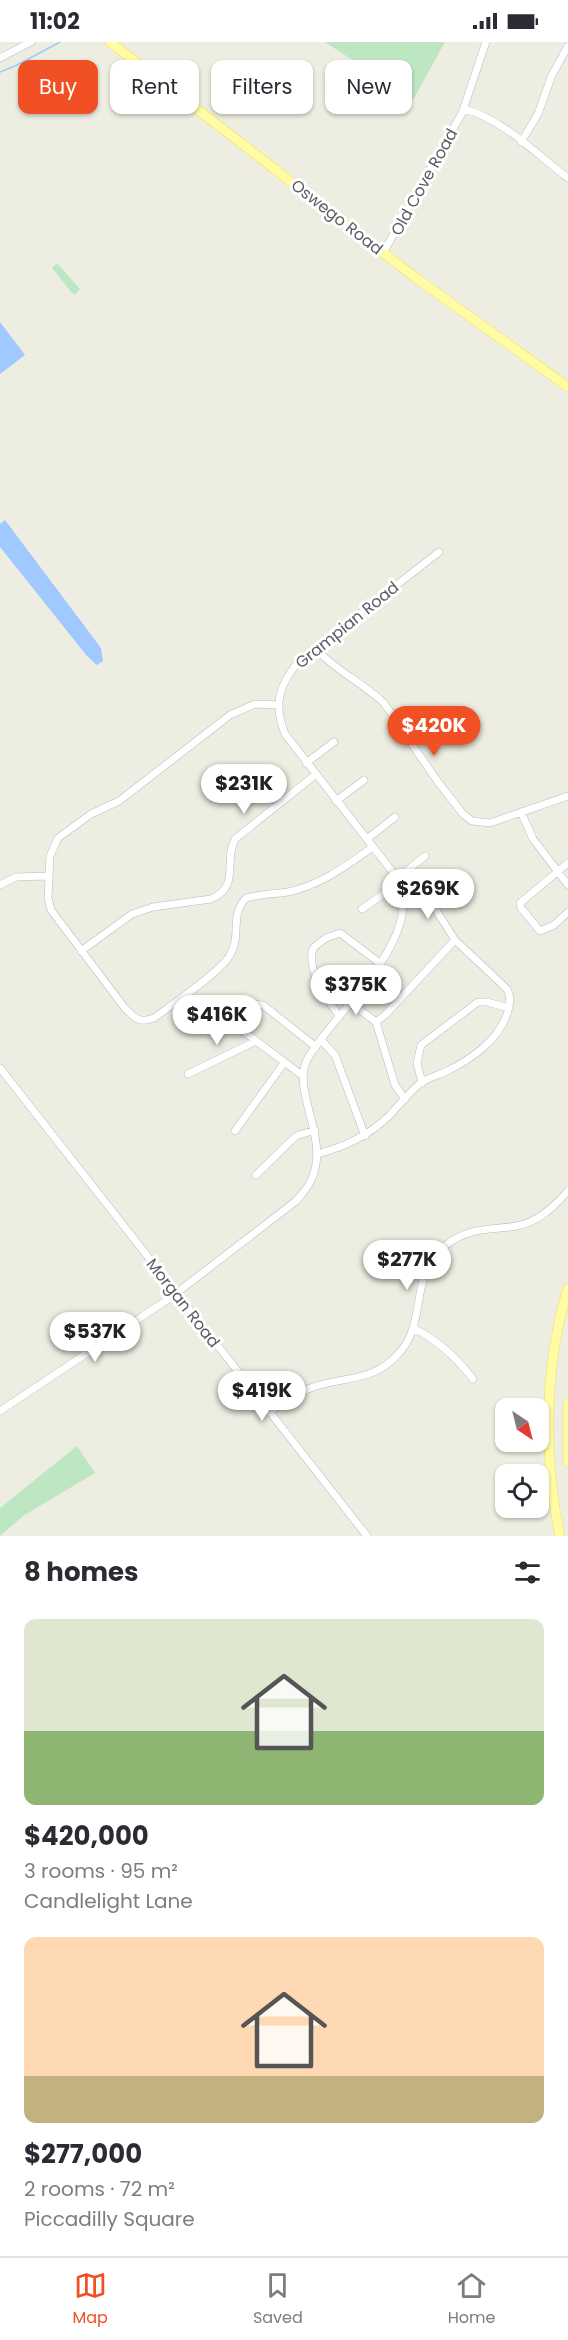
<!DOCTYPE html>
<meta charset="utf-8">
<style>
:root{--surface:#fff;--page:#f7f7f7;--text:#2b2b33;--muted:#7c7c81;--line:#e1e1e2;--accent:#f14f24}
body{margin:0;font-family:Poppins,sans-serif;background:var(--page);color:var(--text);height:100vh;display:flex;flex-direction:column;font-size:22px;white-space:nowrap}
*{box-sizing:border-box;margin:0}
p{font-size:20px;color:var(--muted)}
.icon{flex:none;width:33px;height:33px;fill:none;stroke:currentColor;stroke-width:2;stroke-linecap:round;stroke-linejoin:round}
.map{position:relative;height:1494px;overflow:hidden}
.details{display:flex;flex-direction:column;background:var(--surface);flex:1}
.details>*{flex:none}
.guide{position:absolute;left:18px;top:18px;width:532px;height:54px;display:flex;gap:12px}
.needle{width:39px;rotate:145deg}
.controls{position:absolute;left:495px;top:1356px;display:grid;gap:12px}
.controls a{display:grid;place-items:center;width:54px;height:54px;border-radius:12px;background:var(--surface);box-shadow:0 2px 4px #0004;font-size:30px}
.price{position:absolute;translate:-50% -51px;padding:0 14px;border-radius:21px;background:#fff;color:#222;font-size:20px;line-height:39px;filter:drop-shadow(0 2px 3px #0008)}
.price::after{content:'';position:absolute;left:50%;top:36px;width:18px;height:14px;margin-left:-9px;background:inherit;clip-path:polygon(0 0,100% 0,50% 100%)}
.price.current{background:var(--accent);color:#fff}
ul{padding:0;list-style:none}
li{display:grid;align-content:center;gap:12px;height:318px;padding:0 24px}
li span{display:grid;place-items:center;height:186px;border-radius:12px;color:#555}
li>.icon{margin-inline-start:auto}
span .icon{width:108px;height:108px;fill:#fffc;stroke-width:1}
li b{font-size:26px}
h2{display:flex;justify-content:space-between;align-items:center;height:72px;padding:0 24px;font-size:26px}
.tag{padding:0 21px;border-radius:12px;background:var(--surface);box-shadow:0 2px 4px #0004;font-size:21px;line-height:54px}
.tag.current{background:var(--accent);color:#fff}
.status{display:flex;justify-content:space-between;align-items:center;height:42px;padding:0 30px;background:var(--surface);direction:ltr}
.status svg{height:16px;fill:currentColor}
.menu{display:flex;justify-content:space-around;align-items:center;height:84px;border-top:2px solid var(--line);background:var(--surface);font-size:16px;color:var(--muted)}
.menu a{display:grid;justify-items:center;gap:3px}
.menu .current{color:var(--accent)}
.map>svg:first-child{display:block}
.green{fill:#bce7c2}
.water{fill:#a0c9ff}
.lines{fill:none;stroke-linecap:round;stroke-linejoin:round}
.stream{stroke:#a0c9ff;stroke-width:1.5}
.minor-casing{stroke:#b9bbc1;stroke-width:8}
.major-casing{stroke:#f8df50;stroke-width:10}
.minor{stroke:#fff;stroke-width:7}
.major{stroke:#fffca5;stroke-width:9}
.labels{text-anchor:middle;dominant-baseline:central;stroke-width:6;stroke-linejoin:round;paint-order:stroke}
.street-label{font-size:16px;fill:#5a5d63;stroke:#fff}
</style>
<div class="status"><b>11:02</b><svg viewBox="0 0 49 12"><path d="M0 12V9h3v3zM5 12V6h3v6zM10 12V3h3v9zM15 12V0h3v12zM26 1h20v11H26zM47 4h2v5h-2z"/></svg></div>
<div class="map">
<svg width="568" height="1494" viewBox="0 0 568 1494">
<rect width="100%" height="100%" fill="#eeede1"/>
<!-- green -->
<path class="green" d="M325 0H445L413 58Z
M57 221 80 247 75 252 72 251 52 226Z
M77 1404 95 1431 23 1474 0 1494V1466Z"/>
<!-- water -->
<path class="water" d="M0 280 25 313 0 332Z
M5 478 101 606 103 619 97 623 87 614 0 505V482Z"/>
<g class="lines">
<!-- stream -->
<path class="stream" d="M0 30 17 23 60 0"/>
<!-- minor casing -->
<g class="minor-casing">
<path id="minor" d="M0 16 31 0
M464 67C503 77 536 112 568 136
M521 100 538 72 552 33 568 4
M383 211 462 71 486 0
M316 607C336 629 363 641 384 661L438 740 463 772 472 779 490 781 568 754
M279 663 255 662 230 673 119 759 91 772 58 796 50 814 48 856 51 868 124 965C134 976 139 982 154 976 170 964 223 928 230 913 242 893 229 875 246 856 260 852 274 852 288 850 321 843 346 824 373 805
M306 721 334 700
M336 759 364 738
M521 770 533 797 568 843
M367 797 395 775
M568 821 520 861 521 866 540 889 554 883 568 870
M398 836 425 814
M0 843 16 835 49 834
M362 867 388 849 402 844
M81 909 132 872 153 865 211 857C241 844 223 820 235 797L315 733
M351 961 376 980 395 1043 405 1057
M340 974C328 961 304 923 314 905L326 896 340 891 381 922
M376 980 385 973 455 898
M321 998 335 1013 365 1094
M0 1026 367 1494
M188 1032 256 999
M303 1034 243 989 237 979 238 969 249 961 263 963 316 1005
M422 1041 417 1021 421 1003 478 960H487L509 966
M235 1089 284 1021
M318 1112C346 1104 368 1094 390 1073 400 1062 410 1049 422 1040 430 1035 439 1033 447 1029 472 1017 500 997 508 969 510 962 511 954 507 947L455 898 429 857 417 853H404
M256 1133 296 1094 315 1088
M413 1286C438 1298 456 1315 473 1337
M0 1369 170 1256 296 1159C302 1152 309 1145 312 1136 330 1095 290 1048 308 1016 334 970 432 891 395 833L285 692C273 662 279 643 299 619L439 510
M269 1370C283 1361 297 1351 313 1345 346 1334 375 1340 400 1310 428 1278 408 1232 446 1203 472 1184 487 1189 516 1184 537 1181 554 1165 568 1149"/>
</g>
<!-- major casing -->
<g class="major-casing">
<path id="major" d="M110 0 412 233 568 345
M568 1361V1420
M560 1494C543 1414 544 1325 568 1246"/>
</g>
<!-- minor -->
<use href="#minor" class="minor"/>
<!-- major -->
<use href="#major" class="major"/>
</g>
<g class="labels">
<!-- street labels -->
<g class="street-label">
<text transform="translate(424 140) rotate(-61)">Old Cove Road</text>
<text transform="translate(337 175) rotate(38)">Oswego Road</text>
<text transform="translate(347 583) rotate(-39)">Grampian Road</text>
<text transform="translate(183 1261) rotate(52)">Morgan Road</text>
</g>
</g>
</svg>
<div class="controls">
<a><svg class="needle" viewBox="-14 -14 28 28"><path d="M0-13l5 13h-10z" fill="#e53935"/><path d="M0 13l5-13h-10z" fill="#7c7c81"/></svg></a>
<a><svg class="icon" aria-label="locate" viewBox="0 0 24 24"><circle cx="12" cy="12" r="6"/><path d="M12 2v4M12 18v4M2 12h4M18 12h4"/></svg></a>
</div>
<b class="price current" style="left:434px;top:715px">$420K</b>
<b class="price" style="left:244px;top:773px">$231K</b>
<b class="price" style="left:428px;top:878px">$269K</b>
<b class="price" style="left:356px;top:974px">$375K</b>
<b class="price" style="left:217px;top:1004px">$416K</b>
<b class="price" style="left:407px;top:1249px">$277K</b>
<b class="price" style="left:95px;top:1321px">$537K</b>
<b class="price" style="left:262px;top:1380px">$419K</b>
<div class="guide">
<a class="tag current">Buy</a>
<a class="tag">Rent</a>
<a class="tag">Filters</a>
<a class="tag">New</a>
</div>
</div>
<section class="details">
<h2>8 homes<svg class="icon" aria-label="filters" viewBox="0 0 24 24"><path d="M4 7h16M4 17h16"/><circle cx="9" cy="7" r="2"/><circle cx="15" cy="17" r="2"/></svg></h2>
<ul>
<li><span style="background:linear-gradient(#dfe7d0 60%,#8fb573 0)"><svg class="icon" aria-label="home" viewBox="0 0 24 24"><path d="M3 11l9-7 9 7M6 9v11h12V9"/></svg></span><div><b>$420,000</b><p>3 rooms · 95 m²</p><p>Candlelight Lane</p></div></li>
<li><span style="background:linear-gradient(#ffd9b3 75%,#c2b280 0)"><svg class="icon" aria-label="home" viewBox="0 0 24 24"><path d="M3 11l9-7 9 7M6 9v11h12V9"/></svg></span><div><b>$277,000</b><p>2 rooms · 72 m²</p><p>Piccadilly Square</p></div></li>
</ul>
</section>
<nav class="menu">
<a class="current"><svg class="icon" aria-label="map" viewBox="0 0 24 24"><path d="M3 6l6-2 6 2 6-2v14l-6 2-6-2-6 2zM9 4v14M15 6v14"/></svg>Map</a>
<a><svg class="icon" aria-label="saved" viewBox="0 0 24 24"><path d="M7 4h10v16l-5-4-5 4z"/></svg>Saved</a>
<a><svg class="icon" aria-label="home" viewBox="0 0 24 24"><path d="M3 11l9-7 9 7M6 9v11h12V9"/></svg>Home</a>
</nav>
